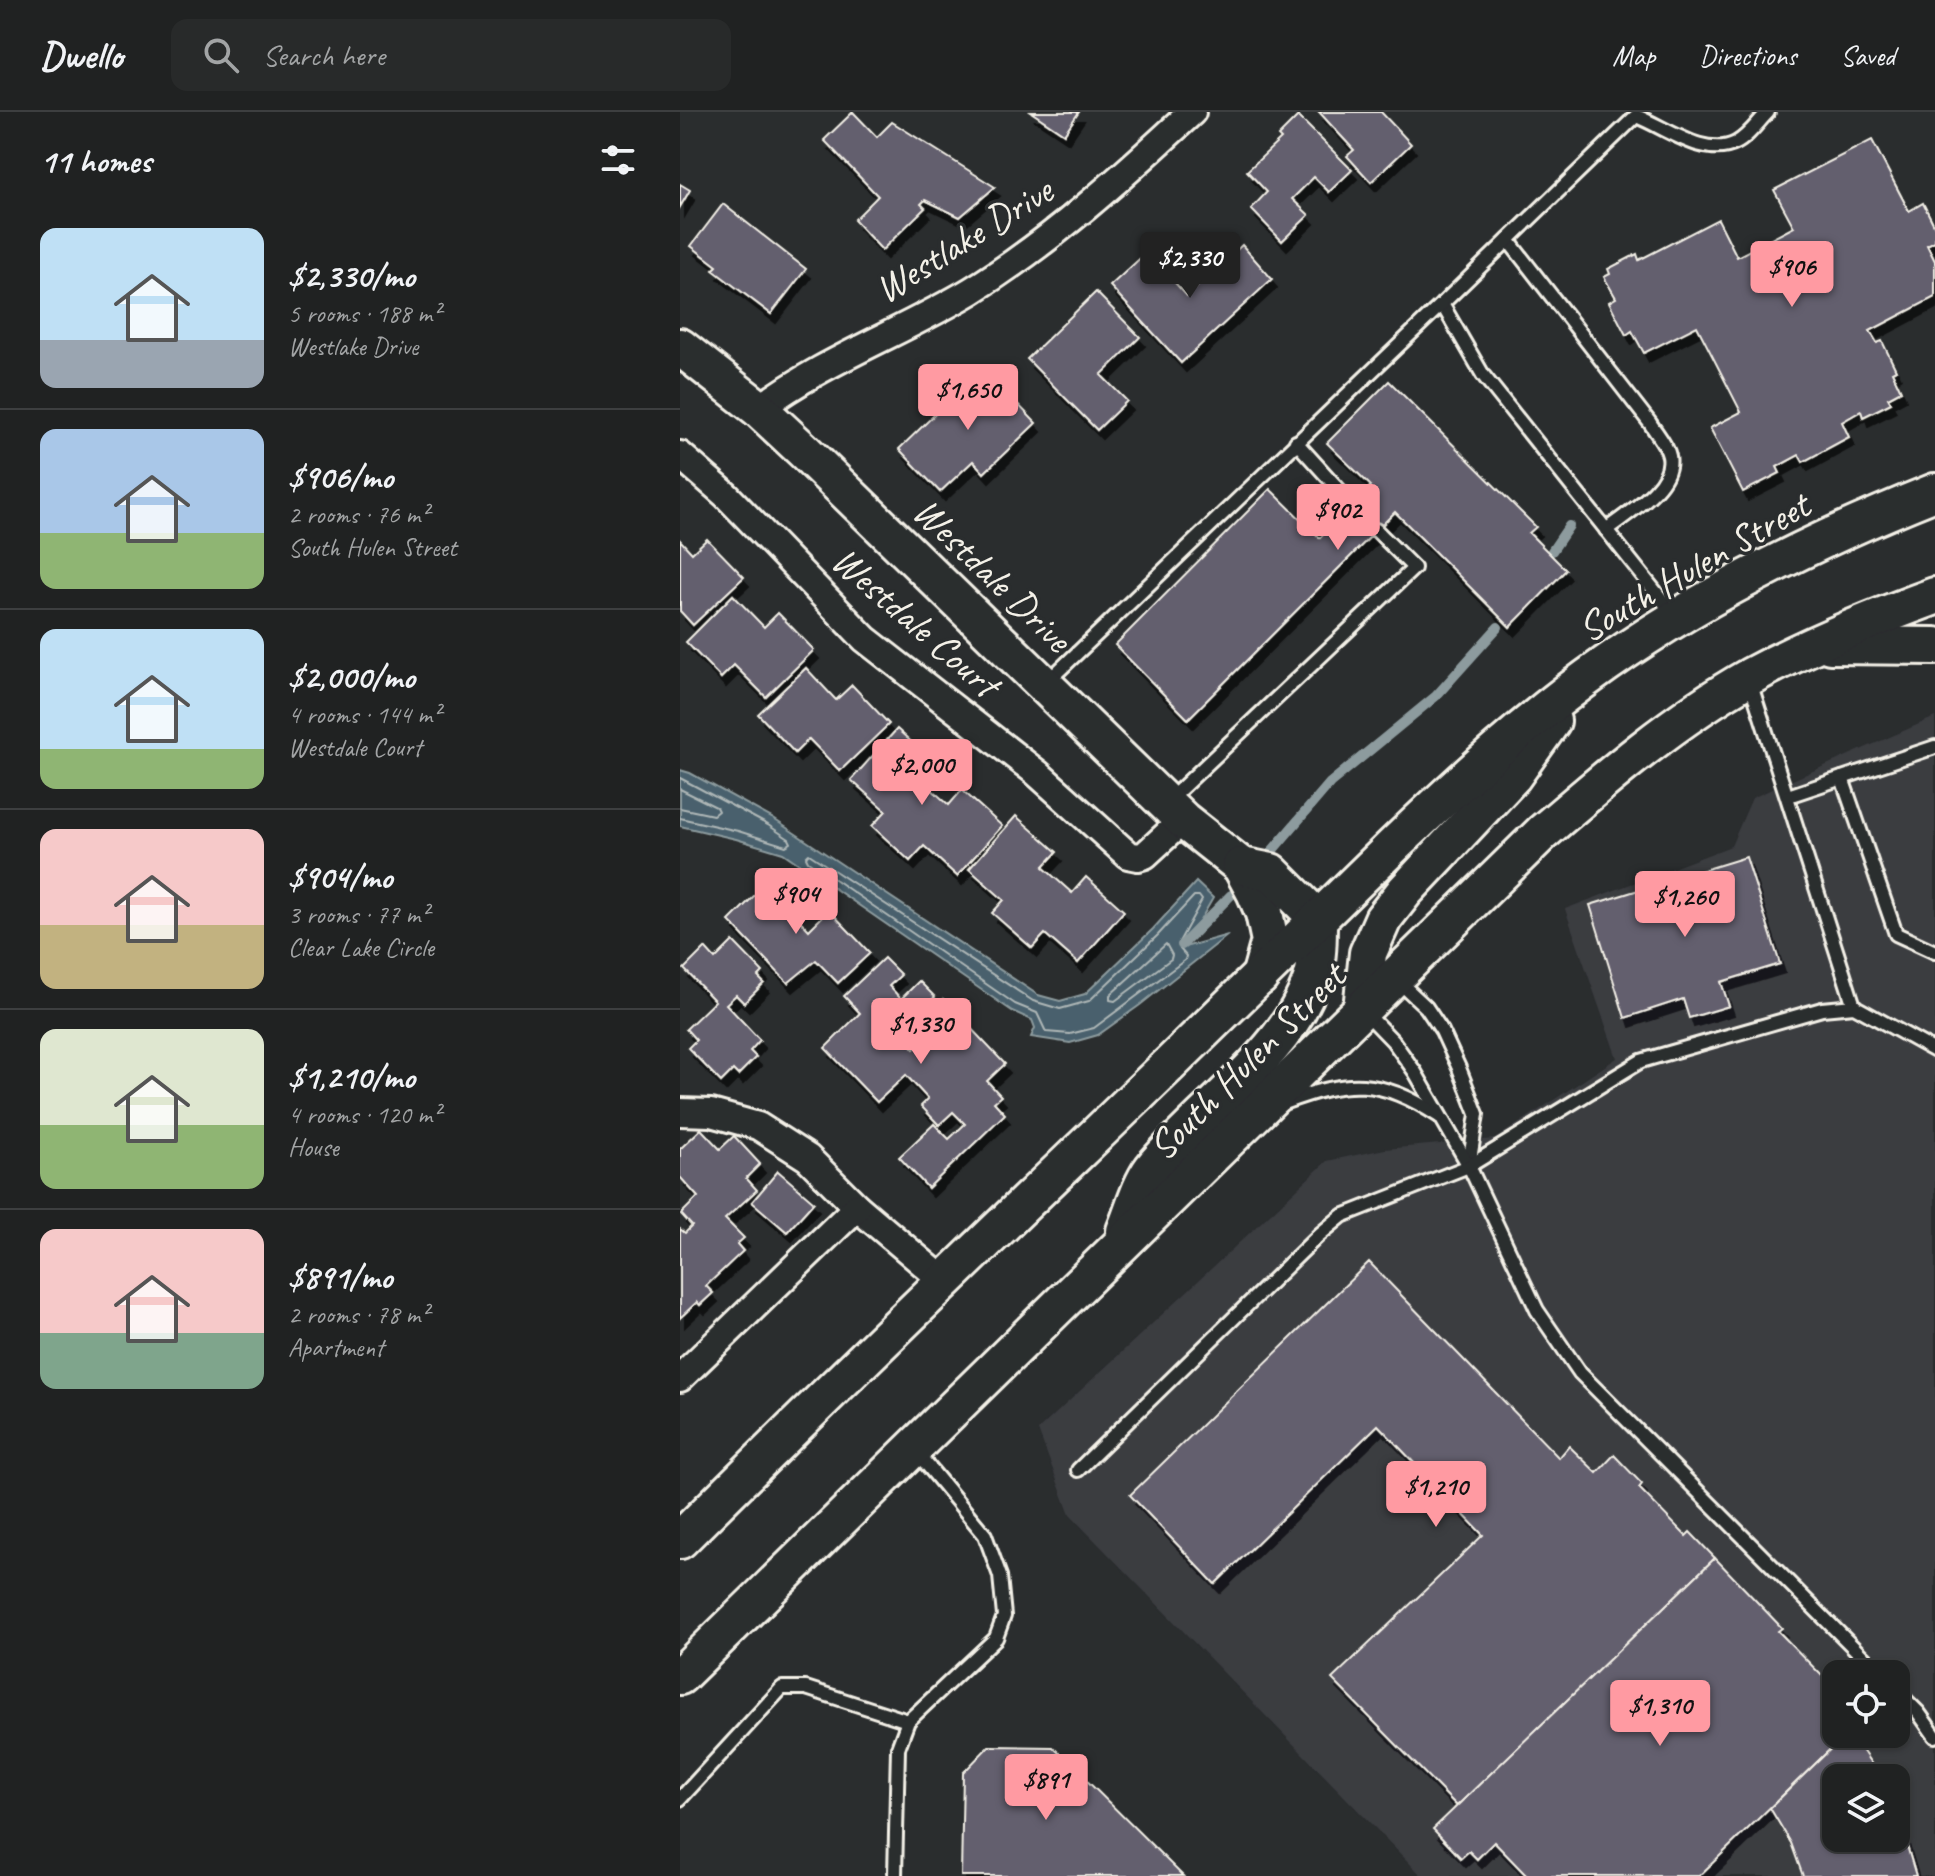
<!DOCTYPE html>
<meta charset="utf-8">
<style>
body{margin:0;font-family:Caveat,sans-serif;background:#282a2a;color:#f1f3f6;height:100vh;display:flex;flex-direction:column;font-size:30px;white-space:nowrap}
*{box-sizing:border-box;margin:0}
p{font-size:26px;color:#a2a4a5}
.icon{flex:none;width:44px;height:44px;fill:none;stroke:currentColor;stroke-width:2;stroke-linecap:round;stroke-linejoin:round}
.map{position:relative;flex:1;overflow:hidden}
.panel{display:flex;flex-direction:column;background:#202222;width:680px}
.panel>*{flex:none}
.fabs{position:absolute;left:1142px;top:1548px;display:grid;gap:16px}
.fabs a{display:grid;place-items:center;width:88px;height:88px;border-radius:16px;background:#202222;box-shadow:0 2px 6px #0004,0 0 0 2px #3d3f40;font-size:40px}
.price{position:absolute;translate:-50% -68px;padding:0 18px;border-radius:8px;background:#ff9aa2;color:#111;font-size:26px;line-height:52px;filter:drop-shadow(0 2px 4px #0008)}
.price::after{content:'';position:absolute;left:50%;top:48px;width:24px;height:18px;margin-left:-12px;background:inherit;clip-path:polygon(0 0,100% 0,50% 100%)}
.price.active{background:#222;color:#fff}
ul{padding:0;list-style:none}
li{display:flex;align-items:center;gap:24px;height:200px;padding:0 40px}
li+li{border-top:2px solid #3d3f40}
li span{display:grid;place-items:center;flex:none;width:224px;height:160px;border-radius:16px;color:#555}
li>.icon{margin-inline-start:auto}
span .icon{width:96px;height:96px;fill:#fffc;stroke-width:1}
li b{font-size:34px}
h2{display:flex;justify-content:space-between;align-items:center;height:96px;padding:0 40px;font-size:34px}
header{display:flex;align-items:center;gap:48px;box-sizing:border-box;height:112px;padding:0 40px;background:#202222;border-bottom:2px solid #3d3f40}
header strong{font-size:38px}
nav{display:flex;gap:44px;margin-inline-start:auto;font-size:28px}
.search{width:560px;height:72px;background:#282a2a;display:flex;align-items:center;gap:20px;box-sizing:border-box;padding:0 28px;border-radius:16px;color:#a2a4a5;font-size:30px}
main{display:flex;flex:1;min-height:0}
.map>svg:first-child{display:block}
.built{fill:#3b3c41;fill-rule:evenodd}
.water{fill:#48616d;stroke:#8d9b9e;stroke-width:2}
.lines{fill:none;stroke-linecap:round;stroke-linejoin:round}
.shore{stroke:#afb7b7;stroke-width:2}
.stream{stroke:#8d9b9e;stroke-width:10}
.building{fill:#645e6e;stroke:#f4f1e8;stroke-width:2;filter:url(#shadow)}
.lane-casing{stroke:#f4f1e8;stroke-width:18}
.street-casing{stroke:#f4f1e8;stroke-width:32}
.secondary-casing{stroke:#f4f1e8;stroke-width:42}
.lane{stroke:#2a2d2e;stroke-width:12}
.street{stroke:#2a2d2e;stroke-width:26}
.secondary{stroke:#2a2d2e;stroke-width:36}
.labels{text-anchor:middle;stroke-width:7;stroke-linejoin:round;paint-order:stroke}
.street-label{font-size:40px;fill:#f4f1e8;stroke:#2a2d2e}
</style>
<header>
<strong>Dwello</strong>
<div class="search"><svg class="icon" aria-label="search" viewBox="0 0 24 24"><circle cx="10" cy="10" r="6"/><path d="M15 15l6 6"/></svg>Search here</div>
<nav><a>Map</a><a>Directions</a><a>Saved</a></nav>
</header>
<main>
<section class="panel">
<h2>11 homes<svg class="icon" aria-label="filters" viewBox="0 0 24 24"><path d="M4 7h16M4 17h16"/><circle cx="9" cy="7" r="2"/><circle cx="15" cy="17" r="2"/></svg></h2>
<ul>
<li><span style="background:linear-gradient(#bfe0f5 70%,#9aa5b1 0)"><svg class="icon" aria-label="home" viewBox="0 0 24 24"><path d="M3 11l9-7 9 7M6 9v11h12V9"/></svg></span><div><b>$2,330/mo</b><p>5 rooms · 188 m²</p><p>Westlake Drive</p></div></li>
<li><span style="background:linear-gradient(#a9c7e8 65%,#8fb573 0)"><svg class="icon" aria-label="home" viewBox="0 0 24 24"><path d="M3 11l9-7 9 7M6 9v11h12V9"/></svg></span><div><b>$906/mo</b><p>2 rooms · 76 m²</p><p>South Hulen Street</p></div></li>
<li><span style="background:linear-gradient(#bfe0f5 75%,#8fb573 0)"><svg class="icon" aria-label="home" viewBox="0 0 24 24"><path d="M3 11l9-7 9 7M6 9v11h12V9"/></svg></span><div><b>$2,000/mo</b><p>4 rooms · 144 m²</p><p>Westdale Court</p></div></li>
<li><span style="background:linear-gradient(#f6c9c9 60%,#c2b280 0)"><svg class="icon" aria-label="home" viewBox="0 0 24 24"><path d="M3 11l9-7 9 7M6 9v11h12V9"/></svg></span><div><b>$904/mo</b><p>3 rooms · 77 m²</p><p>Clear Lake Circle</p></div></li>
<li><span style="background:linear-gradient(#dfe7d0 60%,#8fb573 0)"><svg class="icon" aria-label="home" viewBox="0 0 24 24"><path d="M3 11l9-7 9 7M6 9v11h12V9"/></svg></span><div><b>$1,210/mo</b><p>4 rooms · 120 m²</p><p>House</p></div></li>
<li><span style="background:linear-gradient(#f6c9c9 65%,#7fa58c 0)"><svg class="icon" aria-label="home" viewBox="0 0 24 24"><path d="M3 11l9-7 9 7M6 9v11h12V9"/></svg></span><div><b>$891/mo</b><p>2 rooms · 78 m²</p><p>Apartment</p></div></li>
</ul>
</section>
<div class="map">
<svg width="1255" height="1764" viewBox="0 0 1255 1764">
<defs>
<filter id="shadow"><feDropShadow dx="5" dy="9" stdDeviation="0" flood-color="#0009"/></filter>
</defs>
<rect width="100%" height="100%" fill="#2a2d2e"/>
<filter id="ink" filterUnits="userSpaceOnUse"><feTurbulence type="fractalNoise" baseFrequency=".0125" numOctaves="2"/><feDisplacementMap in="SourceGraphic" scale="16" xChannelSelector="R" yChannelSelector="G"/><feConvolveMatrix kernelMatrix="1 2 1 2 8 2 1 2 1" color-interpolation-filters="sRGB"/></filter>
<g filter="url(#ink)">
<path class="built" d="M1255 605V1764H742L390 1403 358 1318 647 1049 705 1037 815 1027 937 946 885 797 1051 734 1072 686ZM1156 1562H1216V1622H1156ZM1156 1666H1216V1726H1156Z"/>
<polygon class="water" points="0,658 10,661 92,706 358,883 380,889 405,882 473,817 516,770 533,786 505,835 548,823 460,893 418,923 390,931 351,925 355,916 352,908 332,899 103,741 56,727 0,714"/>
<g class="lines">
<g class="shore">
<polyline points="0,666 88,713 109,727 111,731 106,734 58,719 0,706"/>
<polyline points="0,677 36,695 38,699 33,703 0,696"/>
<polygon points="129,742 353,889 380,897 409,889 478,823 514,784 519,784 522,788 499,830 500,837 506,844 505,848 414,916 390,922 366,920 357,901 335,892 128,749 126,745"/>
<polygon points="486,832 492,843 491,847 435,889 430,888 430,883"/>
</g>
<g class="stream">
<polyline points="872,439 889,414"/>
<polyline points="592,739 650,671 756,584 818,515"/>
<polyline points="502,833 551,783"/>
</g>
</g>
<g class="building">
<polygon points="173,0 197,25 212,10 315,75 280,105 245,88 241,92 245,96 202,138 174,108 198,84 144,28"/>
<polygon points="351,0 399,0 384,22"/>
<polygon points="639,0 701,0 731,32 691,70 667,44 674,38"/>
<polygon points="618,4 672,58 649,80 634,65 612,87 629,103 602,129 571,97 587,80 567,59 601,27 598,24"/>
<polygon points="1192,28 1229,99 1243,91 1255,115 1255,129 1247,133 1255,149 1255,185 1190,219 1197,231 1202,229 1216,258 1212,260 1221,279 1208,286 1211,291 1183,305 1181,299 1162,310 1169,325 1123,350 1119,343 1097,355 1100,361 1063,380 1030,316 1061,300 1017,214 964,241 952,219 946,223 929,190 936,186 924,165 930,162 928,157 957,142 959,148 1038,107 1057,145 1114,115 1094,78"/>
<polygon points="0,72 10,78 0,95"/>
<polygon points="43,92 126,157 91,202 33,158 37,154 11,134"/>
<polygon points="562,133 592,167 501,251 430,174 467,140 507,184"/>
<polygon points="416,180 460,225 421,263 447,289 417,318 347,247"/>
<polygon points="303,256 356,311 304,361 293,349 260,380 219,337"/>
<polygon points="709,269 856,415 849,421 886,458 830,515 715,400 508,607 435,533 590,377 640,426 691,374 647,331"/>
<polygon points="27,427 64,465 13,513 0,499 0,428 12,441"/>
<polygon points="53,483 84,515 98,501 134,538 86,585 54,553 41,566 6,530"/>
<polygon points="126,556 156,588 172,573 209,612 160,659 129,627 115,641 78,602"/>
<polygon points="217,617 255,651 240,667 269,693 282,678 322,714 277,764 244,734 230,749 192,714 206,699 171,668"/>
<polygon points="336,704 377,740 363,755 392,781 406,765 444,799 398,851 365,822 352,836 312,801 324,788 289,757"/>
<polygon points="1066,745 1100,852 1041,870 1049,894 1009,906 1003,887 945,906 910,793"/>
<polygon points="98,767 101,770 103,768 120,785 109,797 129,818 149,798 190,841 158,871 136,848 108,871 49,809 81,777 84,780"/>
<polygon points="53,829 83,860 78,865 84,871 64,891 56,883 46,892 80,928 70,939 76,945 58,963 53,958 41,970 8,936 16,928 6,917 35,889 4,857 25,836 35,847"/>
<polygon points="204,846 221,863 209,874 221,887 239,869 255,885 236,903 239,907 222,924 234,937 241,930 244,934 259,920 244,905 263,887 325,952 307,969 321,984 314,990 325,1002 248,1076 219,1045 254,1012 269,1027 285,1012 273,1000 259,1013 241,994 248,987 226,963 197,990 145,936 180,901 164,884"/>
<polygon points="21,1017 40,1037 54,1024 80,1052 66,1066 77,1078 45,1107 64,1126 57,1132 63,1139 26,1174 33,1181 20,1193 17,1190 0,1206 0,1117 5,1121 12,1114 1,1102 18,1085 0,1065 0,1037"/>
<polygon points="98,1059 134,1090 107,1120 72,1090"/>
<polygon points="689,1150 879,1346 889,1334 917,1361 934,1343 962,1372 959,1376 1006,1424 1010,1420 1035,1446 777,1694 652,1567 803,1423 698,1313 535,1472 450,1383"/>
<polygon points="1035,1446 1102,1516 1098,1519 1147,1569 1151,1564 1156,1570 1156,1622 1166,1622 1019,1764 847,1764 814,1730 797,1747 789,1739 781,1746 753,1717"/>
<polygon points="1166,1622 1170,1622 1178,1632 1201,1666 1156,1666 1156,1726 1216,1726 1216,1697 1236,1764 1123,1764 1111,1731 1090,1696"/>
<polygon points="309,1634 373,1635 503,1764 281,1764 283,1661"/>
</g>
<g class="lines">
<g class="lane-casing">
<g id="lane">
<path d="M828 128 970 311C976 321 987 333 989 344 995 374 947 401 926 418"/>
<polyline points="616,330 673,393"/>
<path d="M994 503 803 263 762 192 956 4C985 15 1025 47 1056 31 1068 25 1078 10 1088 0"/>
<polyline points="1070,570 1174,894"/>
<polyline points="366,571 762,192"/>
<polyline points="1162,666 1216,822 1255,840"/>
<polyline points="1108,684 1255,635"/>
<polyline points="488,689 734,456 696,418"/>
<polyline points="716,867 746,895 762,919 779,956 797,1002 789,1054"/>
<polyline points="684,899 713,929 735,960 789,1054 857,1198 900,1261 1200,1562"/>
<path d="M603 991C668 967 699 965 759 1004"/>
<polyline points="398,1358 639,1123 662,1104 789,1054 961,949 1142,897 1174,894 1255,939"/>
<polyline points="1216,1578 1238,1600 1255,1624"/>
<polyline points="0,1687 102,1576 126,1576 228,1609"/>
<polyline points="215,1764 218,1636 228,1609 316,1526 324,1504 320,1464 305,1423 234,1337"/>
</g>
</g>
<g class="street-casing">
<g id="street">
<path d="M79 297C144 248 221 221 291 179 372 129 442 65 512 0"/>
<polyline points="0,343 46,383 185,527 357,661 448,743 458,745 465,743 503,708"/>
<polyline points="0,1000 31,1001 78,1014 128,1046 177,1095 264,1169"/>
<polyline points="0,1266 177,1095"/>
</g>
</g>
<g class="secondary-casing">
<g id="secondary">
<polyline points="0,235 79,297 124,339 503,708 561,754 575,780 584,801 590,829 580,865"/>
<polyline points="1150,533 1255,534"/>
<polyline points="561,754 591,760 638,807"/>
<polyline points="682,897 688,841 703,807 725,779 833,664 872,609"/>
<path d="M445 1119C453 1100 460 1073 472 1057 520 998 608 941 632 867 638 848 638 827 638 807"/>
<path d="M0 1428C162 1266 328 1108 493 949 566 878 639 806 712 735 780 670 849 606 926 552 1028 480 1139 426 1255 380"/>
<path d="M0 1564 862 721C927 665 995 607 1071 564 1130 532 1192 507 1255 484"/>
</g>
</g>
<use href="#lane" class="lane"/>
<use href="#street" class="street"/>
<use href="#secondary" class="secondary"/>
</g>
</g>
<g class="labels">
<g class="street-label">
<text transform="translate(283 127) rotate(-32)" y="14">Westlake Drive</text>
<text transform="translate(1013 454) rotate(-30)" y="14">South Hulen Street</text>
<text transform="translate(313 462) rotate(44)" y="14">Westdale Drive</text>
<text transform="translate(236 509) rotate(41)" y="14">Westdale Court</text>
<text transform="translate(566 949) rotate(-45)" y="14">South Hulen Street</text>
</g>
</g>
</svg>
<div class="fabs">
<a><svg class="icon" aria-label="locate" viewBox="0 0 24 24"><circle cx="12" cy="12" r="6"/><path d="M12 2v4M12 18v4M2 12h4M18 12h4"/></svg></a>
<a><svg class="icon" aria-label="layers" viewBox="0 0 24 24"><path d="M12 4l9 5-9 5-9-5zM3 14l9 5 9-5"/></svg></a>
</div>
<b class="price active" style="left:510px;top:188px">$2,330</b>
<b class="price" style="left:1112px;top:197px">$906</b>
<b class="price" style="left:288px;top:320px">$1,650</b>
<b class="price" style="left:658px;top:440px">$902</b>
<b class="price" style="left:242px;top:695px">$2,000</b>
<b class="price" style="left:116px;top:824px">$904</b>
<b class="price" style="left:1005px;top:827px">$1,260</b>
<b class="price" style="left:241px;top:954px">$1,330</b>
<b class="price" style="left:756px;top:1417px">$1,210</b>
<b class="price" style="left:980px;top:1636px">$1,310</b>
<b class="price" style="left:366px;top:1710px">$891</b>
</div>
</main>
